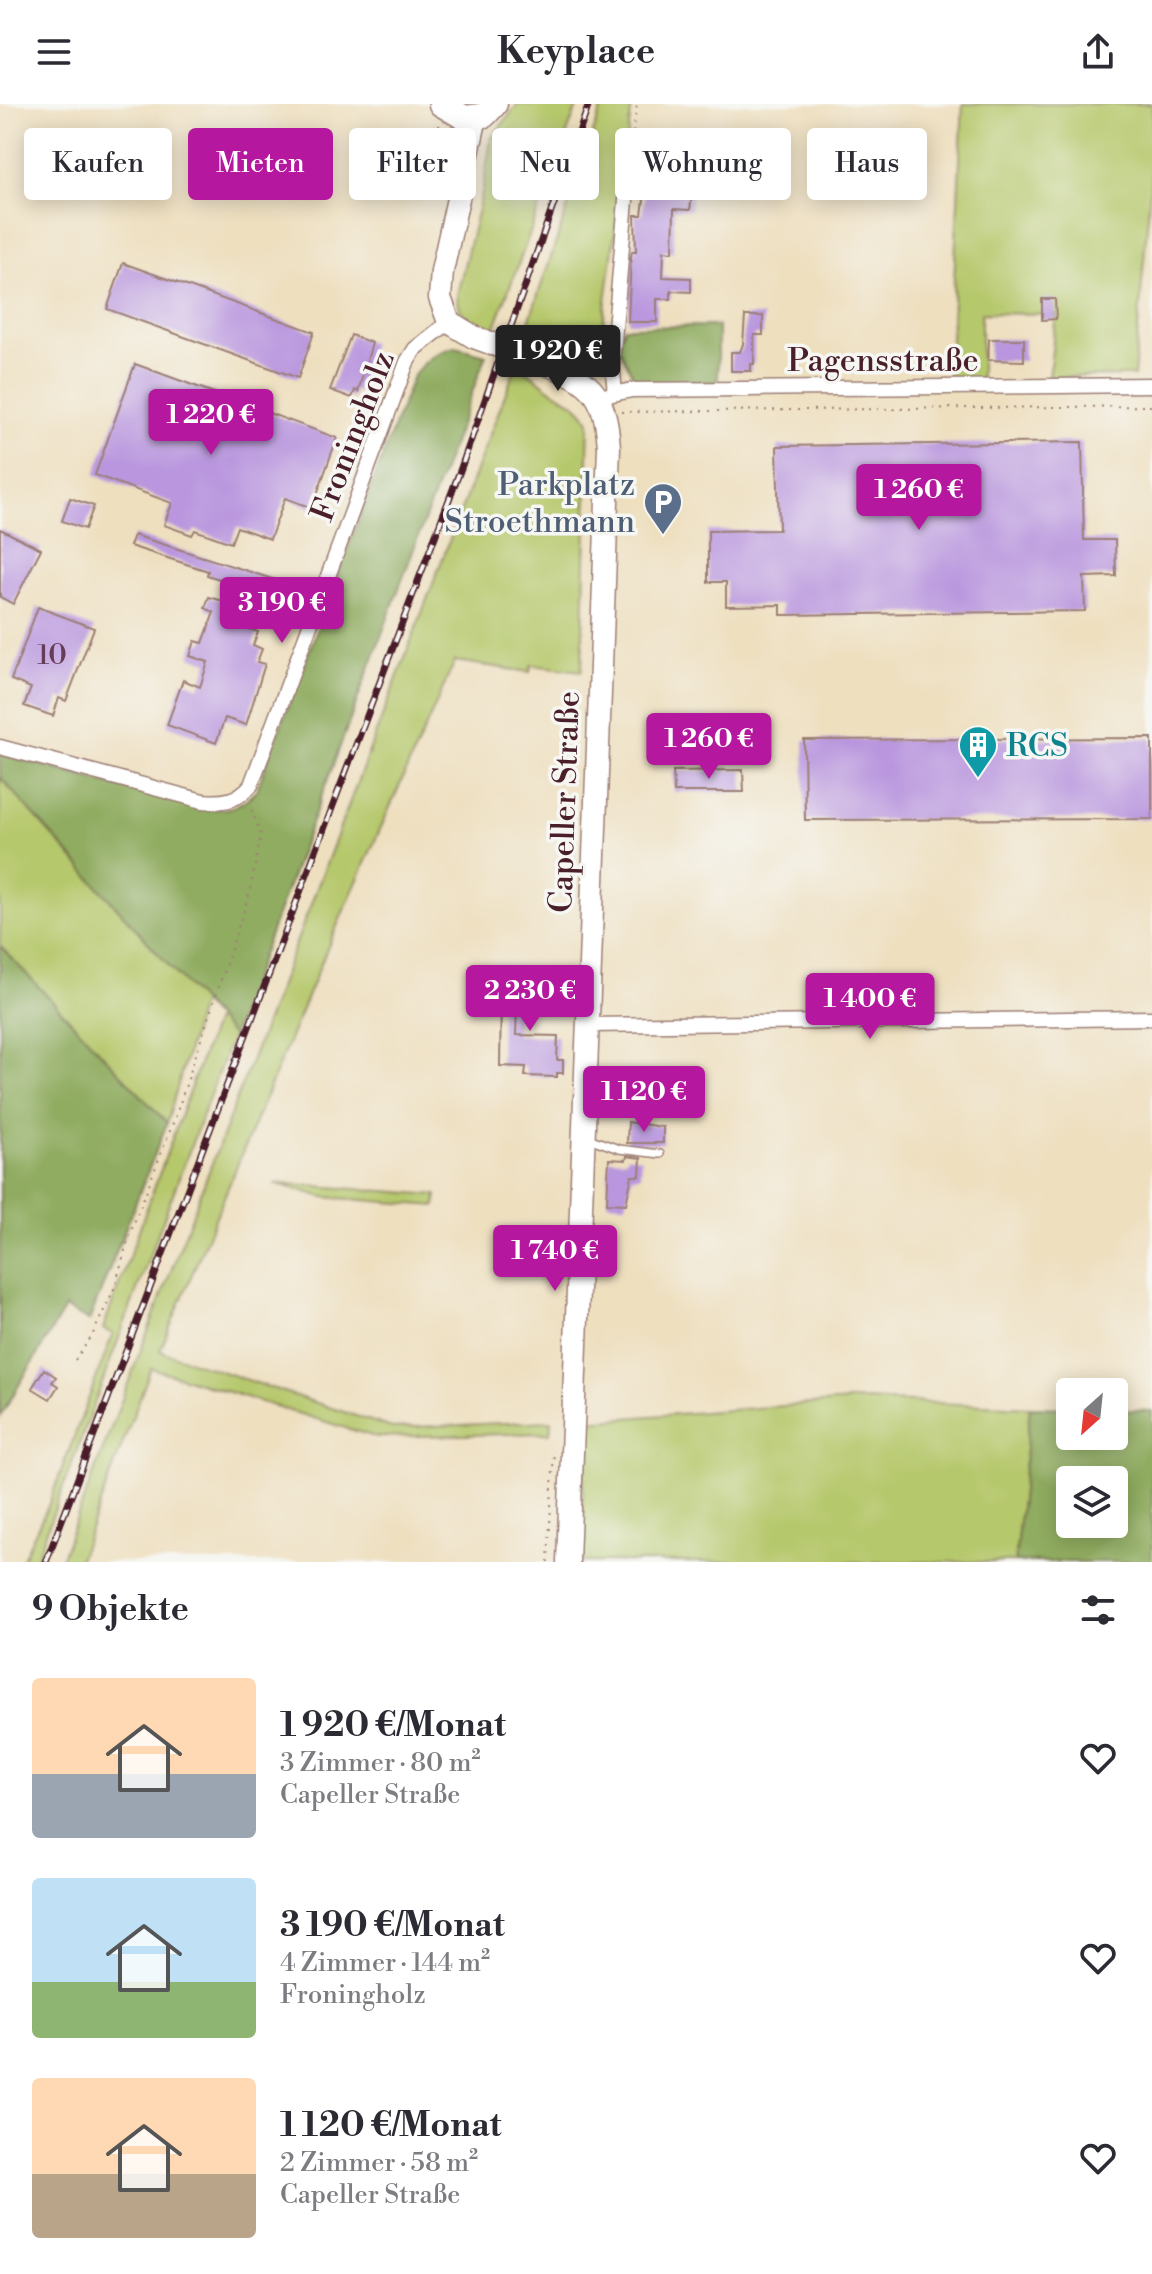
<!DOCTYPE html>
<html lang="de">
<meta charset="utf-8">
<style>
body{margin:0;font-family:"Libre Bodoni",serif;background:#f7f7f7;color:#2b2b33;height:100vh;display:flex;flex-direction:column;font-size:30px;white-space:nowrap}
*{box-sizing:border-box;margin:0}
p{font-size:26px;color:#7c7c81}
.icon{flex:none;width:44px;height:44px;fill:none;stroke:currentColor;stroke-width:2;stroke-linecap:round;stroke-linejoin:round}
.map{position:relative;height:1458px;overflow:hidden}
.side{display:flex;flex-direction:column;background:#fff;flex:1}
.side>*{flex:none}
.banner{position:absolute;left:24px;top:24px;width:1104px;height:72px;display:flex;gap:16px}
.needle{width:52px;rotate:207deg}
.tools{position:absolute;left:1056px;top:1274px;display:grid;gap:16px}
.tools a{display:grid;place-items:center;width:72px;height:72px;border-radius:8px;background:#fff;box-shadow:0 4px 20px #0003;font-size:40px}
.price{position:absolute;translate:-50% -68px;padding:0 18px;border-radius:8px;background:#b5179e;color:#fff;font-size:26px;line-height:52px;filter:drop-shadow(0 2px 4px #0008)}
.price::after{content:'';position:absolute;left:50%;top:48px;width:24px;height:18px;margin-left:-12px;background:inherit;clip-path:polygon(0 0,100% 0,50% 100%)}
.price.current{background:#222;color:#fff}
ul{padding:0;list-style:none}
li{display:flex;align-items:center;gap:24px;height:200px;padding:0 32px}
li span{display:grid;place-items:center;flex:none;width:224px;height:160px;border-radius:8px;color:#555}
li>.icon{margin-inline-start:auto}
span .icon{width:96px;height:96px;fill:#fffc;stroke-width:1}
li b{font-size:34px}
h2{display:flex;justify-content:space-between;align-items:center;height:96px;padding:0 32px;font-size:34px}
.pill{padding:0 28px;border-radius:8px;background:#fff;box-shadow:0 4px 20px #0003;font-size:28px;line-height:72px}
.pill.current{background:#b5179e;color:#fff}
header{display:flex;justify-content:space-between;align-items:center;height:104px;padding:0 32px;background:#fff;font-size:36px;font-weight:700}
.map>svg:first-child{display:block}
.green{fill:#b6c86c;stroke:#80744c;stroke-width:2}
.forest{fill:#90ac60;stroke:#6d6646;stroke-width:2;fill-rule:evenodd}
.building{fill:#b996de}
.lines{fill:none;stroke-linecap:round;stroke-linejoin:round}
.lane-casing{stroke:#9c7f75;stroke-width:10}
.street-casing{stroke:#9c7f75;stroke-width:17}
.secondary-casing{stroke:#9c7f75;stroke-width:25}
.primary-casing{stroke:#9c7f75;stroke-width:27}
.path{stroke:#9c7f75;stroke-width:2;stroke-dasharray:2 6;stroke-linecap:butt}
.lane{stroke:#fff;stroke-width:7}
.street{stroke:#fff;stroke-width:14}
.secondary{stroke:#fff;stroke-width:22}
.primary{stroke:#fff;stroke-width:24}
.rail-casing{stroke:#4a1f2b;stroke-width:7}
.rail{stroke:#f6f6f2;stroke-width:4;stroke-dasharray:12;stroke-linecap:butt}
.secondary-bridge-casing{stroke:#9c7f75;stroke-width:25;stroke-linecap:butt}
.secondary-bridge{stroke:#fff;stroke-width:22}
.labels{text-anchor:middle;stroke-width:7;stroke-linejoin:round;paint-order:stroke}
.number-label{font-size:28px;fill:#663d58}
.street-label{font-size:32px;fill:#4a1f2b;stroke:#f6f6f2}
.service-label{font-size:32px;fill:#4e5e75;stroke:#f6f6f2;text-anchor:end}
.culture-label{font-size:32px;fill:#0d838f;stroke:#f6f6f2;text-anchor:start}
</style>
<header><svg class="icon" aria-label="menu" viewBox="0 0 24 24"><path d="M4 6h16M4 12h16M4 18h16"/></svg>Keyplace<svg class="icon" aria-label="share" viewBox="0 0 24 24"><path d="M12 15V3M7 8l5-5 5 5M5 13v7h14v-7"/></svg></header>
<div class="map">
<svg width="1152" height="1458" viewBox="0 0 1152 1458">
<rect width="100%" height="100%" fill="#f6f6f2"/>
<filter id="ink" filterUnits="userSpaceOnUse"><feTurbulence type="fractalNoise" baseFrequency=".0125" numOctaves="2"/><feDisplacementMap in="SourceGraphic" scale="16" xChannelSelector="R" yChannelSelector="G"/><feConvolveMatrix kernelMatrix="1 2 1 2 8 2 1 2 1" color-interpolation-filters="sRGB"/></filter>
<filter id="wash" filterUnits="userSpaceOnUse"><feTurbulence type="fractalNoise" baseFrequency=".006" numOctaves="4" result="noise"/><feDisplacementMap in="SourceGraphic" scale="32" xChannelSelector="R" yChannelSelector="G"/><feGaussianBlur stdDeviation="1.8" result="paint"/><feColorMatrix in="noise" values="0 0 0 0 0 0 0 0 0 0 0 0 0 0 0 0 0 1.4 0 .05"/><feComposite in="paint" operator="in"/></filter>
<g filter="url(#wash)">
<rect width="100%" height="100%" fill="#eedfbf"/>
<g class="green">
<path d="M518 0H578L493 228C473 221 458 213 457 191L483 84 491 35Z"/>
<polygon points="603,0 632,0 603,220 591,239 564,251 522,238"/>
<polygon points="963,0 1152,0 1152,64 1134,272 1049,273 1056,210 981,209 981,275 949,274"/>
<path d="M516 262C531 268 537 275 549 284 565 296 580 298 589 317L582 567 531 561 530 568 455 557 329 840 160 1247 392 1324 551 1317 550 1329 375 1333 151 1264 78 1458H60Z"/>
<polygon points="0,673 202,897 167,1019 0,843"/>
<polygon points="216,914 232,932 35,1458 21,1458 48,1402 113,1230 103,1225"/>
<polygon points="274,1079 437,1091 436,1102 324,1093"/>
<polygon points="863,1296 1030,1303 1015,1458 580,1458 586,1317"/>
</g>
<g class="forest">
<polygon points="718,222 718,278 637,280 617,240 624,223"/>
<path d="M455 243 486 251 232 932 0 673V650L202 705C226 707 241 704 257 685L413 272C425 256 436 248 455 243Z"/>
<polygon points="0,842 167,1019 89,1217 65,1204 0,1313"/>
<path d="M1030 1303 1070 1304V1332H1114V1306L1152 1307V1458H1015ZM1070 1376H1114V1420H1070Z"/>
</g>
<g id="blocks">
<g class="building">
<polygon points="668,72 693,73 692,90 690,106 674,105 673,148 664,147 663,173 691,174 691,188 671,187 671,195 657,195 657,218 628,218 631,153 632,147 636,147 635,111 642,111 645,88 661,89 662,83 668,83"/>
<polygon points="123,159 314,228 298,274 107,205"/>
<polygon points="1042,195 1055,195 1056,215 1042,216"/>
<polygon points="745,212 763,212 763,231 754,231 754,260 751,260 751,267 731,267 731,248 740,248 743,240"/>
<polygon points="351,231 372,239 358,288 355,286 352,294 330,286"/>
<polygon points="989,235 1024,235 1024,257 988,256"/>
<polygon points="135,260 337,334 312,404 285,394 270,435 237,423 231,439 195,426 192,431 164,421 172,399 95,371"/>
<polygon points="1082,338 1084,436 1115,436 1116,472 1084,473 1085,507 781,511 781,501 726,502 726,478 708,478 708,427 779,426 777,342"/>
<polygon points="70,394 94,402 85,425 62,417"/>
<polygon points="0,425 41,445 13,500 0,493"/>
<polygon points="134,431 276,476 265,500 281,506 277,516 248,504 254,486 207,471 208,467 130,442"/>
<polygon points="209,493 230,499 224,516 258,528 253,541 262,545 257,558 265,560 246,621 225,614 216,639 167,621 183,576 200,583 208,558 190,552 195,537 203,539 214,508 205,504"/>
<polygon points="38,503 94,524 66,597 59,594 53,612 24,602 31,584 11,576"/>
<polygon points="1152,634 1152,715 805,716 804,636"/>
<polygon points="743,666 744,688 674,688 673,667"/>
<polygon points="516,881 564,882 563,903 517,902 516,931 558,932 557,956 563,956 563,969 557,969 557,973 525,972 526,963 500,962 501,891 515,892"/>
<polygon points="628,1018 663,1023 663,1039 627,1039"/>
<polygon points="627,1052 641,1054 640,1072 632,1072 626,1100 607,1099 609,1055 626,1056"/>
<polygon points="44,1265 56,1273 52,1278 58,1282 50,1295 32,1284"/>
</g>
</g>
</g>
<g filter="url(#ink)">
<use href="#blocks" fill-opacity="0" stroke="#9c7f75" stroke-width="2"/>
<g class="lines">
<g class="lane-casing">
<polyline id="lane" points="588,1034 619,1045 660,1050"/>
</g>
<g class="street-casing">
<g id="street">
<polyline points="615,289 612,259 628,73"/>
<polyline points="599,293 632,286 1152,281"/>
<path d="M0 643 203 697C224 699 237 697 251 681L407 258 415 245 449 218"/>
<polyline points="588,921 1152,914"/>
</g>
</g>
<g class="secondary-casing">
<g id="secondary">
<polyline points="474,233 449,218 440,194 442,167 476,13"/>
<path d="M537 256C589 276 605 285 609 343L568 1458"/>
</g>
</g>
<g class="primary-casing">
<polyline id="primary" points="441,0 465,14 485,11 495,0"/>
</g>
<g class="path">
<polyline points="439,21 447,58"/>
<polyline points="629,60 637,0"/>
<polyline points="621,308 1152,302"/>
<polyline points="75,1256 92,1232 114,1185 130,1129 175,1014 249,791 261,731 250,701"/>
<polyline points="548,1458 554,1346"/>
</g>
<use href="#lane" class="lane"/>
<use href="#street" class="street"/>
<use href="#secondary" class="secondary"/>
<use href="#primary" class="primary"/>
<g class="rail-casing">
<polyline id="rail" points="46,1458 461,364 589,0"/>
</g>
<use href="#rail" class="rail"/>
<g class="secondary-bridge-casing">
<polyline id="secondary-bridge" points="474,233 537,256"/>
</g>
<use href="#secondary-bridge" class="secondary-bridge"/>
</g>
</g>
<defs>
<g id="parking-pin" transform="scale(2)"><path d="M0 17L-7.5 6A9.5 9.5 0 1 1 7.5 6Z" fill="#5c6f8a" stroke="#f6f6f2"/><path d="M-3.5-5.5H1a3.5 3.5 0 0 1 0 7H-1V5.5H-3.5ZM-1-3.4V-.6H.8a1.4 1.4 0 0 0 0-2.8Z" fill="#fff"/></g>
<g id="building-pin" transform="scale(2)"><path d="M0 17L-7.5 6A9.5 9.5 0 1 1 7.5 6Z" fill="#0f9aa8" stroke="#f6f6f2"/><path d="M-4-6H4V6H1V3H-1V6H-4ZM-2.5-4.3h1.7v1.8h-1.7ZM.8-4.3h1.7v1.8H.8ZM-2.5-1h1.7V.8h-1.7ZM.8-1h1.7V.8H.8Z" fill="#fff"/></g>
</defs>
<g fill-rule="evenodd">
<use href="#parking-pin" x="663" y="398"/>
<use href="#building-pin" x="978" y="641"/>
</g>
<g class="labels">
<g class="number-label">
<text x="52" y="560">10</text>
</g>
<g class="street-label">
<text x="883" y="267">Pagensstraße</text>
<text transform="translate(352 332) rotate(-69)" y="11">Froningholz</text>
<text transform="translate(564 698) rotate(-88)" y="11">Capeller Straße</text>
</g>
<g class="service-label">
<text x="635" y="391">Parkplatz<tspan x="635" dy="37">Stroethmann</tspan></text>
</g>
<g class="culture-label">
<text x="1006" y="652">RCS</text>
</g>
</g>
</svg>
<div class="tools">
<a><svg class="needle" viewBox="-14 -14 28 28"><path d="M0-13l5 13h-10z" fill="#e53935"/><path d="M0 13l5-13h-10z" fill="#7c7c81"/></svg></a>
<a><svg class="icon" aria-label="layers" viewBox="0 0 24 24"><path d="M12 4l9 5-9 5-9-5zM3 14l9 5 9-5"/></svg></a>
</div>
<b class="price current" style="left:558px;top:289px">1 920 €</b>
<b class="price" style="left:211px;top:353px">1 220 €</b>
<b class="price" style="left:919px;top:428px">1 260 €</b>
<b class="price" style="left:282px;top:541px">3 190 €</b>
<b class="price" style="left:709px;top:677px">1 260 €</b>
<b class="price" style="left:530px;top:929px">2 230 €</b>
<b class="price" style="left:870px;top:937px">1 400 €</b>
<b class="price" style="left:644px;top:1030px">1 120 €</b>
<b class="price" style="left:555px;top:1189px">1 740 €</b>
<div class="banner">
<a class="pill">Kaufen</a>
<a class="pill current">Mieten</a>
<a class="pill">Filter</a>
<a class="pill">Neu</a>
<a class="pill">Wohnung</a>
<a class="pill">Haus</a>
</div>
</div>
<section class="side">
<h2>9 Objekte<svg class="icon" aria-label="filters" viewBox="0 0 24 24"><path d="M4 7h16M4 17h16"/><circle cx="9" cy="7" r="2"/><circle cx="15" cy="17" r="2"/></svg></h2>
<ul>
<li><span style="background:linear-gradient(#ffd9b3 60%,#9aa5b1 0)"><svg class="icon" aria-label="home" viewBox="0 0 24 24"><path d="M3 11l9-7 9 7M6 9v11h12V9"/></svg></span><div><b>1 920 €/Monat</b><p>3 Zimmer · 80 m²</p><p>Capeller Straße</p></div><svg class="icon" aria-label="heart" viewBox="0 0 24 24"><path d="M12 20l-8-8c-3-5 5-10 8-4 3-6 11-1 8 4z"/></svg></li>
<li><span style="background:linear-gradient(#bfe0f5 65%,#8fb573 0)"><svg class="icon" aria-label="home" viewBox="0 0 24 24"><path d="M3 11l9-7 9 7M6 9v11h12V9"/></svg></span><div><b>3 190 €/Monat</b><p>4 Zimmer · 144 m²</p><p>Froningholz</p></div><svg class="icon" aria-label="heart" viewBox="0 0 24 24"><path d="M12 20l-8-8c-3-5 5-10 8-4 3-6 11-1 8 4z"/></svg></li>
<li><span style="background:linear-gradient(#ffd9b3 60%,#b9a48a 0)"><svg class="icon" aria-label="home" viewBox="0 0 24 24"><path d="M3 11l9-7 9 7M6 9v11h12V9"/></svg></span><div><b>1 120 €/Monat</b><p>2 Zimmer · 58 m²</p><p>Capeller Straße</p></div><svg class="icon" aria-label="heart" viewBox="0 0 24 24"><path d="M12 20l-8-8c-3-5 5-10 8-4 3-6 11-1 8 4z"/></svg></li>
</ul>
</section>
